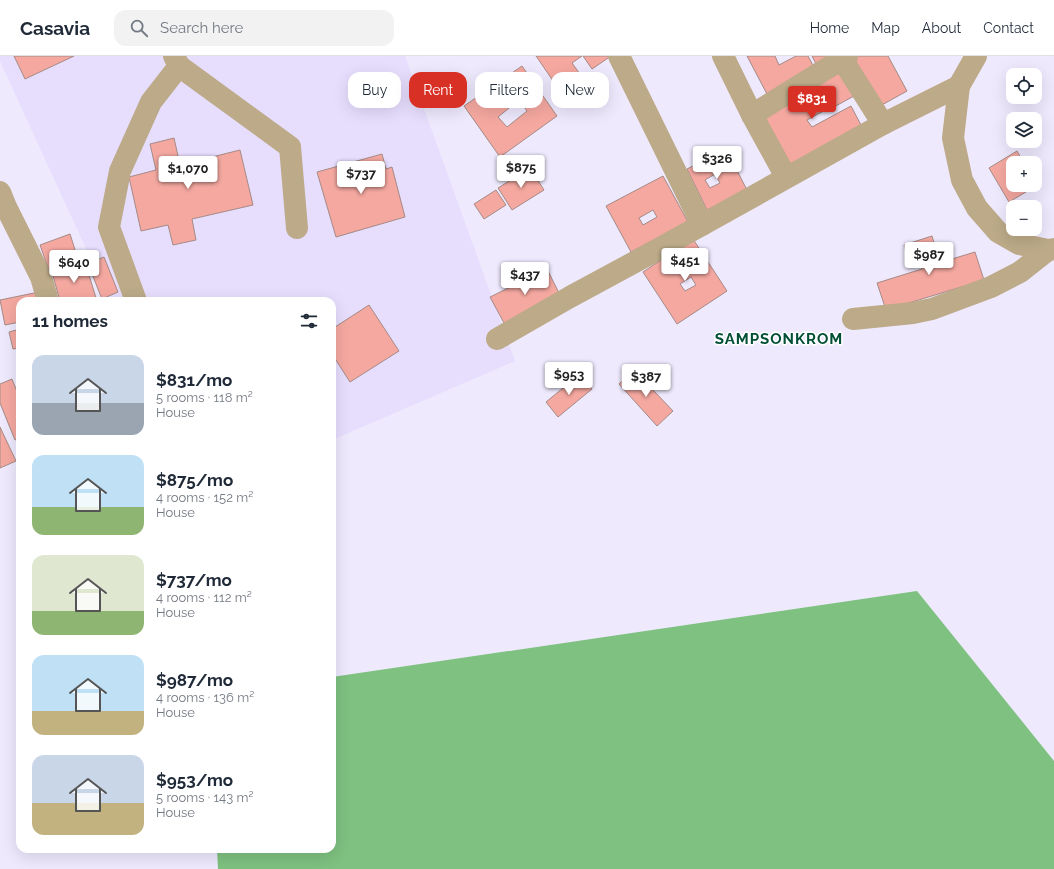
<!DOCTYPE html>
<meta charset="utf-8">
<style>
body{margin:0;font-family:Raleway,sans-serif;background:#f2f2f3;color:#1f2937;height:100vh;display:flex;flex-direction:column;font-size:15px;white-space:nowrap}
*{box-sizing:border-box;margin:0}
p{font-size:13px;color:#747a83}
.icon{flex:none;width:22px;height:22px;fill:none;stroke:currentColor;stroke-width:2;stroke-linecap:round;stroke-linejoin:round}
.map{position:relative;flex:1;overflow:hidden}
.drawer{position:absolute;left:16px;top:241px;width:320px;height:556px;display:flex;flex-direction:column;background:#fff;border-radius:12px;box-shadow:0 4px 16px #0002}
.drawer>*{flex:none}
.guide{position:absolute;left:348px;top:16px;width:380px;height:36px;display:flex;gap:8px}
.tools{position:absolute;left:1006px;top:12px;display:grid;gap:8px}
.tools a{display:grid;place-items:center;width:36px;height:36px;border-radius:8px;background:#fff;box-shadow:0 4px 16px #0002;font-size:20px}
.price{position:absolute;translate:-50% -34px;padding:0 9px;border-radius:4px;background:#fff;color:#222;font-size:13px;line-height:26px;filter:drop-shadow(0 1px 2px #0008)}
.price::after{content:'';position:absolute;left:50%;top:24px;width:12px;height:9px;margin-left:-6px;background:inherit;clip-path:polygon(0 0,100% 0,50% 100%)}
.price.active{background:#d93025;color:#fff}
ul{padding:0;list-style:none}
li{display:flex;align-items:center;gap:12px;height:100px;padding:0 16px}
li span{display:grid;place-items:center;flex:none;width:112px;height:80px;border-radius:12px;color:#555}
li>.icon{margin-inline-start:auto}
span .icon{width:48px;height:48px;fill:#fffc;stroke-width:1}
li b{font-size:17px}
h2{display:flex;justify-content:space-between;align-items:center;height:48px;padding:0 16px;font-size:17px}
.pill{padding:0 14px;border-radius:12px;background:#fff;box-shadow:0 4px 16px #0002;font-size:14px;line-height:36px}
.pill.active{background:#d93025;color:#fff}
header{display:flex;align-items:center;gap:24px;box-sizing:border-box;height:56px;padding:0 20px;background:#fff;border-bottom:1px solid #e0e1e3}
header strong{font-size:19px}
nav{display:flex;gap:22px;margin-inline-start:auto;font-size:14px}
.search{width:280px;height:36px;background:#f2f2f3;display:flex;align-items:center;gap:10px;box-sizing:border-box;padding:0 14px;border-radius:12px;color:#747a83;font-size:15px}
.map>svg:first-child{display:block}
.built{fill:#e7defe}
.forest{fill:#7ec180}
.building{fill:#f4a8a0;stroke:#a58a86;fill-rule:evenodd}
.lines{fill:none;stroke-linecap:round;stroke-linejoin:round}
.minor{stroke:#bcaa88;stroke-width:22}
.labels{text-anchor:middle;stroke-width:3;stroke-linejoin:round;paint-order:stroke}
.district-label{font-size:15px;font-weight:bold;letter-spacing:1px;fill:#024f36;stroke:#fff}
</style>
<header>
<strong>Casavia</strong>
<div class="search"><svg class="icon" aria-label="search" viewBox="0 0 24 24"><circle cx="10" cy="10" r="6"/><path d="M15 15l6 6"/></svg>Search here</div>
<nav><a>Home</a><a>Map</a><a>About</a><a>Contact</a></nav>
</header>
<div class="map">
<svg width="1054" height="813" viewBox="0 0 1054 813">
<rect width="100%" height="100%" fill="#eee9fd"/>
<polygon class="built" points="0,0 405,0 515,305 332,384 332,245 110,245 0,5"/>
<polygon class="forest" points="917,535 1054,705 1054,813 218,813 217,793 332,793 332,621"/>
<g class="building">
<polygon points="14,0 74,0 25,23"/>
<polygon points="536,0 582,0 572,7 582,21 560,35"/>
<polygon points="583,0 611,0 592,13"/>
<polygon points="747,0 775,0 779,9 796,0 808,0 816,15 768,40"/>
<polygon points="812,0 828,0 818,12"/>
<polygon points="853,0 888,0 907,35 880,50"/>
<path d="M522 10 557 60 500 101 464 50ZM519 44 527 55 507 71 498 61Z"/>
<polygon points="840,15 854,40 832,52 831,51 807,64 812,71 851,50 862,71 791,111 762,60"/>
<polygon points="174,82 180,109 240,94 253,149 192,163 196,184 173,189 168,169 141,175 129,121 156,114 150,88"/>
<path d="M726 93 747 134 707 154 687 113ZM715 118 720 127 710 132 705 124Z"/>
<polygon points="1017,95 1024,107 1013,107 1013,129 1022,129 1026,136 1009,146 989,112"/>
<polygon points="382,98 386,113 392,111 405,161 336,181 317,116"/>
<polygon points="530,112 544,134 512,154 498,132"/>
<path d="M663 120 688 166 631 196 606 150ZM653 154 657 161 643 169 639 162Z"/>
<polygon points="496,134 506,149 484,163 474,148"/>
<polygon points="70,178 78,203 49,214 40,189"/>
<polygon points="932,180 937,197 929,200 932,209 975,196 984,224 886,254 877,227 922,213 919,203 909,206 904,189"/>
<path d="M693 183 727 235 677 268 643 216ZM691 221 696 229 685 235 680 228Z"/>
<polygon points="104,201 118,236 102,243 88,208"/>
<polygon points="85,206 96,242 88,245 60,245 52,216"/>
<polygon points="547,213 560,239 504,267 490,241"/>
<polygon points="39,236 41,245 20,245 20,266 5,269 0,244"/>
<polygon points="369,249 399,295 350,326 332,298 332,273"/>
<polygon points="20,273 20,292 13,293 9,276"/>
<polygon points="634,314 673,355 657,370 619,328"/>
<polygon points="580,318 592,333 558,361 546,346"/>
<polygon points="12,323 20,343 20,382 15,384 0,347 0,328"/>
<polygon points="0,371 16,405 0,412"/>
</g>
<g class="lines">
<g class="minor">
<polyline points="619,0 702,169"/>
<polyline points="723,0 752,59 786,121"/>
<polyline points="840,0 883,68"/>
<polyline points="976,0 959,30 953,82 962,124 977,152 998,176 1019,188 1048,194 1054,193"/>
<polyline points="179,10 290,91 297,172"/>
<polyline points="752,59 847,0"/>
<polyline points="0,136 6,151 41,221 48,245"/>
<polyline points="136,245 109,171 120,115 151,46 179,10 174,0"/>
<polyline points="853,263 913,257 932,253 991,231 1020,216 1048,194"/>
<polyline points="497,283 570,241 655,195 883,68 959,30"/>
</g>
</g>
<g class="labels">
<g class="district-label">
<text x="779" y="288">SAMPSONKROM</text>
</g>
</g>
</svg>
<div class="tools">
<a><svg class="icon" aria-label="locate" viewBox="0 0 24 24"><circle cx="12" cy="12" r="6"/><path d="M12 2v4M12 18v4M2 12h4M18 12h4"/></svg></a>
<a><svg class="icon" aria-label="layers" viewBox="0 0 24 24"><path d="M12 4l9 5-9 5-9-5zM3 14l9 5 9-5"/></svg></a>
<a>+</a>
<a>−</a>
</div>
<b class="price active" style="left:812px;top:64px">$831</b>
<b class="price" style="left:717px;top:124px">$326</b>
<b class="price" style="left:521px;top:133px">$875</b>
<b class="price" style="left:188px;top:134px">$1,070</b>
<b class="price" style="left:361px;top:139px">$737</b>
<b class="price" style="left:929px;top:220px">$987</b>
<b class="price" style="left:685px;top:226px">$451</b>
<b class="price" style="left:74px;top:228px">$640</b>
<b class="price" style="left:525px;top:240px">$437</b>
<b class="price" style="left:569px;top:340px">$953</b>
<b class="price" style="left:646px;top:342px">$387</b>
<div class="guide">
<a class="pill">Buy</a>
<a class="pill active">Rent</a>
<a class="pill">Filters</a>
<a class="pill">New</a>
</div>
<section class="drawer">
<h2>11 homes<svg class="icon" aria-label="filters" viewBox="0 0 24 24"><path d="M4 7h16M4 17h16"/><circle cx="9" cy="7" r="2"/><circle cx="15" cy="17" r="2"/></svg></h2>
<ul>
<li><span style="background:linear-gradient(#c9d6e8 60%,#9aa5b1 0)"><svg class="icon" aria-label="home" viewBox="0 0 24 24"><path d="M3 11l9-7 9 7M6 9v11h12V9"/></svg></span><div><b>$831/mo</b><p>5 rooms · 118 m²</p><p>House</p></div></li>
<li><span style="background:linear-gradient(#bfe0f5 65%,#8fb573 0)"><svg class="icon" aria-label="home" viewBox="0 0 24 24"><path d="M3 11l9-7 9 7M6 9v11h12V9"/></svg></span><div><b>$875/mo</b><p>4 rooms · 152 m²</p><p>House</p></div></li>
<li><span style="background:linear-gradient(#dfe7d0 70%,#8fb573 0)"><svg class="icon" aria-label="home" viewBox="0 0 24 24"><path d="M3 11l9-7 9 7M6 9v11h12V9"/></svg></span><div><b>$737/mo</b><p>4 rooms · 112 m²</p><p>House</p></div></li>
<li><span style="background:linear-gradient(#bfe0f5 70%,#c2b280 0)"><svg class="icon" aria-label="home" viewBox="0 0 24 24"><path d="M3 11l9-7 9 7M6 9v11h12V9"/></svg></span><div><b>$987/mo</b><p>4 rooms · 136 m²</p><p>House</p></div></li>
<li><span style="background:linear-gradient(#c9d6e8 60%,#c2b280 0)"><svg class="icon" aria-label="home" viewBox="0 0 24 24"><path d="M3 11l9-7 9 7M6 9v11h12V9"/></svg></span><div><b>$953/mo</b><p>5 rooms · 143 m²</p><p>House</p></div></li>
</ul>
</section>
</div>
